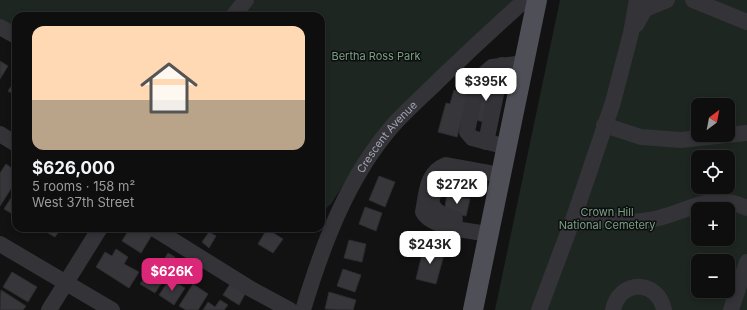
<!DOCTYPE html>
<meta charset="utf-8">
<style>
body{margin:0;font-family:Inter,sans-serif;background:#171717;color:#f1f3f6;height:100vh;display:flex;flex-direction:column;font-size:15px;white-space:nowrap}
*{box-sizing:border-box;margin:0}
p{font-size:13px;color:#9b9c9e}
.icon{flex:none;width:22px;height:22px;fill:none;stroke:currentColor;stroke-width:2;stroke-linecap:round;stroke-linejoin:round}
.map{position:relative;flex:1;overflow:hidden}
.details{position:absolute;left:12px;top:12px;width:313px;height:220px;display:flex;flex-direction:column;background:#0e0e0e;border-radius:12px;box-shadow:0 2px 6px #0003,0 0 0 1px #2e2e2e}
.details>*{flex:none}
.needle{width:26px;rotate:32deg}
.fabs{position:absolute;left:691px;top:98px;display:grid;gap:8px}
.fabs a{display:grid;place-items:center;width:44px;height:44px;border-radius:8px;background:#0e0e0e;box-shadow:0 2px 6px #0003,0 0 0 1px #2e2e2e;font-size:20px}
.price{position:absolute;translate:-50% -34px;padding:0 9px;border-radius:8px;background:#fff;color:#222;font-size:13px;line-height:26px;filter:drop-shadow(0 1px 2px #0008)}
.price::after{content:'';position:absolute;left:50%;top:24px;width:12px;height:9px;margin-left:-6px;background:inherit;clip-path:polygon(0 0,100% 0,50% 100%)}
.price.selected{background:#db2777;color:#fff}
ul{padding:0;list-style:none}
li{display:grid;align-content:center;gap:8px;height:212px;padding:0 20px}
li span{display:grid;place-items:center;height:124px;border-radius:12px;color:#555}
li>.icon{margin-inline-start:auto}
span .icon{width:72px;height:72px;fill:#fffc;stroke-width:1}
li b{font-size:17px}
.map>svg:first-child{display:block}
.green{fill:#1e2621;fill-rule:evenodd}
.building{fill:#37373b;stroke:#2d2c2f}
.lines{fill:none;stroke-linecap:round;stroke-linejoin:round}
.minor{stroke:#333338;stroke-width:16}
.major{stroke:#4f4f57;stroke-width:20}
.labels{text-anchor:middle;stroke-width:3;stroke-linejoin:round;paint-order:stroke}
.park-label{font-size:11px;fill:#79a086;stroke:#0d0d0e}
.street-label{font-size:11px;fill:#a3a3b4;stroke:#0d0d0e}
</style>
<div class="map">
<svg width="747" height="310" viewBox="0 0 747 310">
<rect width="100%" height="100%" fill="#121213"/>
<g class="green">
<polygon points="0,0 513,0 344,184 331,204 321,212 321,16 16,16 16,29 0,20"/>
<path d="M560 0H747V310H495ZM698 105H728V135H698ZM698 157H728V187H698ZM698 209H728V239H698ZM698 261H728V291H698Z"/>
</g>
<g class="building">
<polygon points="0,61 8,66 0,79"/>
<polygon points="16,79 16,96 8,91"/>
<polygon points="485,81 496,84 487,123 476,120"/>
<polygon points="454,90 469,94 457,137 438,132 446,103 450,104"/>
<polygon points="6,164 16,171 16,181 0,206 0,173"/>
<polygon points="379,176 395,182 385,207 369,200"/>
<polygon points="16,190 16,216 4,209"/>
<polygon points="447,195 470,199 466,216 444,212"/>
<polygon points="365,207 382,213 376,231 359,224"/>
<polygon points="39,228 61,228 55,237"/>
<polygon points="130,228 141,228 152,235 141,253 122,241"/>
<polygon points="267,229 283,239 273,253 258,244"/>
<polygon points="209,232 216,236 209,248 202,242"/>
<polygon points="349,240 366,244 362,262 344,258"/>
<polygon points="424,246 445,251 436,284 416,279"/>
<polygon points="116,249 128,257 124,264 139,272 129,288 96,267 105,252 112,256"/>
<polygon points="168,253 175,257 169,267 162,263"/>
<polygon points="191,264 198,268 191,280 183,275"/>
<polygon points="151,267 166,276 155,293 140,284"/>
<polygon points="343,269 361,275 355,292 337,286"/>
<polygon points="12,272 37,287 28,302 3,287"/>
<polygon points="170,279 185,288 174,305 159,295"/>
<polygon points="193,284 208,294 198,310 186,310 179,306"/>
<polygon points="230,284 245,294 239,305 223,295"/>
<polygon points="1,290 26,306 23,310 0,310"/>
<polygon points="329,292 356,300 353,310 325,309"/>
<polygon points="220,300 228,305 224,310 203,310 208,302 215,307"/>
</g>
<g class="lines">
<g class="minor">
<polyline points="693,0 747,22"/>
<polyline points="233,16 246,0"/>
<polyline points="636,25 645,9 667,0"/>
<polyline points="0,27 16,36"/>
<polyline points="604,125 641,137 681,140 725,135"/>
<polyline points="0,134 16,144"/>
<polyline points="728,135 747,133"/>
<polyline points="486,142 502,65"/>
<polyline points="507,147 472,138 467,132 477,80 492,67 524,63"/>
<path d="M575 214C603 221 631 225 659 218 692 210 712 191 747 208"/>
<path d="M455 219C443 216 425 208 434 193 436 189 438 186 443 185 451 183 460 186 468 187L484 172"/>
<polyline points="153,228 251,289 290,310"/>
<path d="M489 234C471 231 431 228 423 212 427 192 426 173 446 165L501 175"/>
<polyline points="0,244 112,310"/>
<polyline points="49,310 100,228"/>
<path id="s1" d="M303 310C323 244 348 176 395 123 409 108 425 94 440 79 468 52 496 26 525 0"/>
<polyline points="539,310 575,214 613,102 631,33 637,0"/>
<path d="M613 310C619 279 658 279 664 310"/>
<polyline points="731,310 747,262"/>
</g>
<polyline class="major" points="473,310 537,0"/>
</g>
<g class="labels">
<g class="park-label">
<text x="376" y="60">Bertha Ross Park</text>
<text x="607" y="216">Crown Hill<tspan x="607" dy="13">National Cemetery</tspan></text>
</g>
<g class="street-label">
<text dy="4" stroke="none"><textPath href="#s1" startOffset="194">Crescent Avenue</textPath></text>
</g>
</g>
</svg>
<div class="fabs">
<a><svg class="needle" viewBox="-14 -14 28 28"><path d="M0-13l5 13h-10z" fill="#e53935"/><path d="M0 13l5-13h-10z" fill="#9b9c9e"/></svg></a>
<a><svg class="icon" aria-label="locate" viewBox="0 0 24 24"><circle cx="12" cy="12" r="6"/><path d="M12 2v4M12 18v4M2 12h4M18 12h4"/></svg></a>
<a>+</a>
<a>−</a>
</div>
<b class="price" style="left:486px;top:102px">$395K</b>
<b class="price" style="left:457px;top:205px">$272K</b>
<b class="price" style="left:430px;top:265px">$243K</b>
<b class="price selected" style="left:172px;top:292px">$626K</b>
<section class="details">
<ul>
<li><span style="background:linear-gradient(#ffd9b3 60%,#b9a48a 0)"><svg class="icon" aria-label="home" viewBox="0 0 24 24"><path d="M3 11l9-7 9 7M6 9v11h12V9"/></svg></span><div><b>$626,000</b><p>5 rooms · 158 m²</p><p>West 37th Street</p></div></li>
</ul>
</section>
</div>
